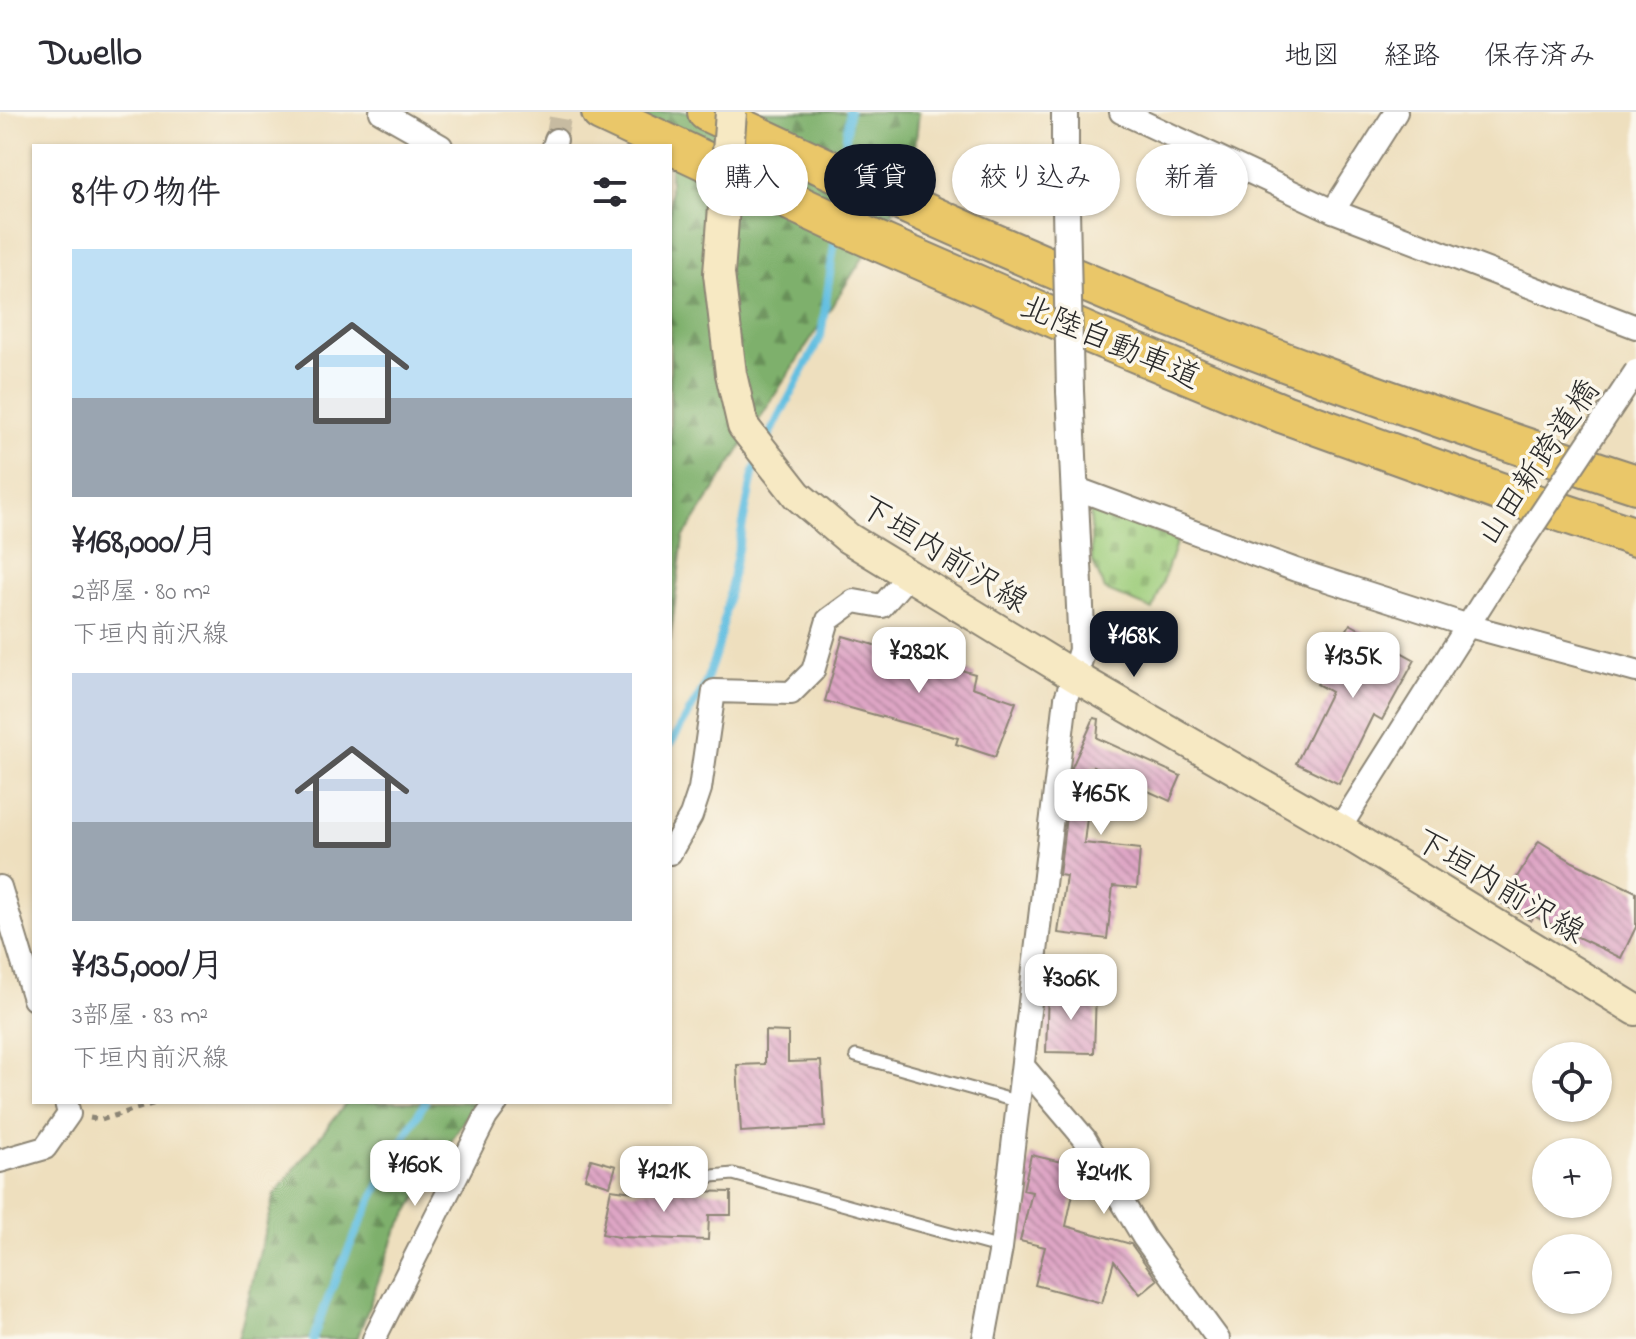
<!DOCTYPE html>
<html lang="ja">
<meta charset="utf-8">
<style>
body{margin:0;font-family:"Indie Flower","Klee One",sans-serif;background:#f2f2f3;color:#2b2b33;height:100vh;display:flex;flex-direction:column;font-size:30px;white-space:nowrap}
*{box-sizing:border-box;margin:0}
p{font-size:26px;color:#7c7c81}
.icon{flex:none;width:44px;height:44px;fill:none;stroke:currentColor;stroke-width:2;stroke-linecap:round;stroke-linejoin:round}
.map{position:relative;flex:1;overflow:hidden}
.details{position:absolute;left:32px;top:32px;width:640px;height:960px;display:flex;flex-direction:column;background:#fff;border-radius:0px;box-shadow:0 2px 6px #0004}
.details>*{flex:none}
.guide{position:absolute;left:696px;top:32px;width:760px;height:72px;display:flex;gap:16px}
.controls{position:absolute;left:1532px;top:930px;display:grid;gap:16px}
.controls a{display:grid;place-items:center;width:80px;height:80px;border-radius:50%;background:#fff;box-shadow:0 2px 6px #0004;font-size:40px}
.price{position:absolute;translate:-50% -68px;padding:0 18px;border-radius:16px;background:#fff;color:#222;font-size:26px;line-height:52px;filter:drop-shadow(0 2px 4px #0008)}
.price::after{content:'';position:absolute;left:50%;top:48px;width:24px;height:18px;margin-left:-12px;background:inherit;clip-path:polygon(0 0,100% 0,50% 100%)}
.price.active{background:#111827;color:#fff}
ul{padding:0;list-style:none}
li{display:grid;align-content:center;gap:16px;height:424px;padding:0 40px}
li span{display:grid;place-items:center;height:248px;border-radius:0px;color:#555}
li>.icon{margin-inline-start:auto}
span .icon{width:144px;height:144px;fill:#fffc;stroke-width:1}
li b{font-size:34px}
h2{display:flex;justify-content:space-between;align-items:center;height:96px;padding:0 40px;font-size:34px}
.tag{padding:0 28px;border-radius:36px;background:#fff;box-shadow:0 2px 6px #0004;font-size:28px;line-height:72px}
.tag.active{background:#111827;color:#fff}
header{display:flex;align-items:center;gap:48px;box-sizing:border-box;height:112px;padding:0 40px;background:#fff;border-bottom:2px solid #e1e1e2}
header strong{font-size:38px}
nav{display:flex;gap:44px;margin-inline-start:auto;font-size:28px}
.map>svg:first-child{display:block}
.forest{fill:url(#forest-firs);stroke:#546e4c;stroke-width:2}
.cemetery{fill:url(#cemetery-stones);stroke:#647c54;stroke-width:2}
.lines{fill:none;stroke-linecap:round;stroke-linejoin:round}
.stream{stroke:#63bfe1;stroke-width:8}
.building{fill:url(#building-back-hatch)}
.minor-tunnel{stroke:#c7bba1;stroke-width:22;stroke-dasharray:22 11;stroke-linecap:butt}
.service-casing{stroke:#8c8574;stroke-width:15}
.minor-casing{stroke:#8c8574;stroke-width:26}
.tertiary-casing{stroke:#8c8574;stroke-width:30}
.secondary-casing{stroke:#8c8574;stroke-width:34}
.motorway-casing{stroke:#8c8574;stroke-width:42}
.path{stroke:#8c8574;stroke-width:5;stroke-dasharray:6 6;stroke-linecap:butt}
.service{stroke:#fff;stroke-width:11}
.minor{stroke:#fff;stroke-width:22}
.tertiary{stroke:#fff;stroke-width:26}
.secondary{stroke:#f7e9c3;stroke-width:30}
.motorway{stroke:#eac769;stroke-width:38}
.minor-bridge-casing{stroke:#8c8574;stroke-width:26;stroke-linecap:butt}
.tertiary-bridge-casing{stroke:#8c8574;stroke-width:30;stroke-linecap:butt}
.secondary-bridge-casing{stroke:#8c8574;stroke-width:34;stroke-linecap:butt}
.minor-bridge{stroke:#fff;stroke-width:22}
.tertiary-bridge{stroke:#fff;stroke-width:26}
.secondary-bridge{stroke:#f7e9c3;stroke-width:30}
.labels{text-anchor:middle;stroke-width:7;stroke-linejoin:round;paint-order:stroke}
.street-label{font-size:32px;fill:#2b2b2b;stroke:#fbf7ec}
</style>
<header>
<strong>Dwello</strong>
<nav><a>地図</a><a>経路</a><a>保存済み</a></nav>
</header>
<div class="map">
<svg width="1636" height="1227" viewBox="0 0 1636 1227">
<defs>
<pattern id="forest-firs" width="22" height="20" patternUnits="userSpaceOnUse" patternTransform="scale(2)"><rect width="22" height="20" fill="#7eb06c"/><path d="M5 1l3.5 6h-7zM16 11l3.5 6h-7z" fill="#678f59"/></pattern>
<pattern id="cemetery-stones" width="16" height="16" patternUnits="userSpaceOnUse" patternTransform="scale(2)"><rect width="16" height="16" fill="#9ecd7c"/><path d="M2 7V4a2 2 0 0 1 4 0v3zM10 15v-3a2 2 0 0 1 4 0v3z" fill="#88b06b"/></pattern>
<pattern id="building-back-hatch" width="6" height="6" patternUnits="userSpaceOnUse" patternTransform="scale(2)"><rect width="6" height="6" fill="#dea6c5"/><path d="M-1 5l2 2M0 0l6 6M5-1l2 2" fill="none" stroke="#b487a0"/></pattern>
</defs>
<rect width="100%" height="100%" fill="#fbf7ec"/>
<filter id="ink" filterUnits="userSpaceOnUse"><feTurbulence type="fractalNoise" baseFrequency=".0125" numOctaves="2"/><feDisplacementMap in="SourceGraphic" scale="16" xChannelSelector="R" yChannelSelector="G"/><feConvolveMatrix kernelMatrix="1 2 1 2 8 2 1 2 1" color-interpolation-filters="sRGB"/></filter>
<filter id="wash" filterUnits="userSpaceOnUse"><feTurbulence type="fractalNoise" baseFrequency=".006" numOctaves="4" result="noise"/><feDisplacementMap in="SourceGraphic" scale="32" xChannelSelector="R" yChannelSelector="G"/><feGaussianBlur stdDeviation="1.8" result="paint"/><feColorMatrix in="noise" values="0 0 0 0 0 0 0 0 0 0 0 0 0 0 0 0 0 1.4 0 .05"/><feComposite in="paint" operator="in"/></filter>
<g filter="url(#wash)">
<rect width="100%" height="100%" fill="#eedfbe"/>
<g class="forest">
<polygon points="629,0 919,0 911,71 683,426 670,529 670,34 626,34"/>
<polygon points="347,990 475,990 396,1120 357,1227 238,1227 274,1083"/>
</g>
<polygon class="cemetery" points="1090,394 1177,428 1153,498 1105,478 1092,448"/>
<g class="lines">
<g class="stream">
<polyline points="843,51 849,0"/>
<polyline points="765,332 821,224 836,120"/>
<polyline points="670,633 704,575 719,532 753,362 760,345"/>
<path d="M313 1227C341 1145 381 1065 425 990"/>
</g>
</g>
<g id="blocks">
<g class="building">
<polygon points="1350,512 1415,548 1382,608 1373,603 1339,672 1296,651 1331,580 1317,572"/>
<polygon points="843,524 975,562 972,575 1016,590 995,645 956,632 958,626 825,589"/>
<polygon points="1094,606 1099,607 1097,626 1181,664 1170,689 1093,654 1084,731 1140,737 1137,776 1113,774 1107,827 1058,821 1066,764 1059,763 1072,655"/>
<polygon points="1539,729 1573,750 1636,780 1636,815 1621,846 1534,804 1531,809 1501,791"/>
<polygon points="1048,878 1096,880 1094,941 1046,940"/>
<polygon points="765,919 788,920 788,950 821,949 825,1015 741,1020 737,953 765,952"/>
<polygon points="1031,1043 1079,1054 1066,1114 1131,1132 1157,1168 1140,1182 1114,1149 1102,1191 1035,1173 1045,1135 1020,1129 1032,1080 1023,1078"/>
<polygon points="591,1047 616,1054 610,1074 585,1066"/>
<polygon points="611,1077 633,1080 654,1078 731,1080 731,1103 709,1103 708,1128 619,1125 602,1122"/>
</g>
</g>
</g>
<g filter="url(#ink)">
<use href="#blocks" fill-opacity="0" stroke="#8c8574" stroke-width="2"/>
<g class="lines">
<polyline class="minor-tunnel" points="556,28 561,0"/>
<g class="service-casing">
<g id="service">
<polyline points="856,944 1019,990"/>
<polyline points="632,1072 733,1062 1001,1136"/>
</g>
</g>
<g class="minor-casing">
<g id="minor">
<polyline points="381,0 441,34"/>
<polyline points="1121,0 1333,99 1636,215"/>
<polyline points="554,34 556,28"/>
<polyline points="1333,99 1396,0"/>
<polyline points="1075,376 1296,458 1469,514 1636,559"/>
<polyline points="1339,717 1491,477"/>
<polyline points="670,741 691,704 700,677 714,579 791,581 813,559 828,508 854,489 882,494 908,464"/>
<polyline points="0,775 34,887"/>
<polyline points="1023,954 1084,1026 1144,1126 1218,1227"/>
<polyline points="0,1049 45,1036 69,1002 66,990"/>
<polyline points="374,1227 486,1005 497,990"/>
<polyline points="984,1227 1001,1136 1066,586 1074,564"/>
</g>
</g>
<g class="tertiary-casing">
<g id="tertiary">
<polyline points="1065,52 1065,0"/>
<polyline points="1070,279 1082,538 1074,564"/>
</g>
</g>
<g class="secondary-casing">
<polyline id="secondary" points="719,162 731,262 743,314 797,383 848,426 1074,564 1339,717 1636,898"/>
</g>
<g class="motorway-casing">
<g id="motorway">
<polyline points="601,0 854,119 1093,223 1284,302 1503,381 1636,425"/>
<path d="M707 0C904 93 1104 183 1309 259 1417 299 1526 336 1636 372"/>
</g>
</g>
<polyline class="path" points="90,1006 101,1008 158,990"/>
<use href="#service" class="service"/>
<use href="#minor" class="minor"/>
<use href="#tertiary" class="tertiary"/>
<use href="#secondary" class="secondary"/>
<use href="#motorway" class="motorway"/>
<g class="minor-bridge-casing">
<polyline id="minor-bridge" points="1491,477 1636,259"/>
</g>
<g class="tertiary-bridge-casing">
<polyline id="tertiary-bridge" points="1065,52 1070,279"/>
</g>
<g class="secondary-bridge-casing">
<polyline id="secondary-bridge" points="719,162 731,0"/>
</g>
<use href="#minor-bridge" class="minor-bridge"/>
<use href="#tertiary-bridge" class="tertiary-bridge"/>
<use href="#secondary-bridge" class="secondary-bridge"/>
</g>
</g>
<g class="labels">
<g class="street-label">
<text transform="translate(1111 229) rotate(23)" y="11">北陸自動車道</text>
<text transform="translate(1537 350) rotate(-56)" y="11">山田新跨道橋</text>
<text transform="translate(944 441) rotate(32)" y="11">下垣内前沢線</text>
<text transform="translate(1500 773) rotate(31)" y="11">下垣内前沢線</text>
</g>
</g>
</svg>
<div class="controls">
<a><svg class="icon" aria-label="locate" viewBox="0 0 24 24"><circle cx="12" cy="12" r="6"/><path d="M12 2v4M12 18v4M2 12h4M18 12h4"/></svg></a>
<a>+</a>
<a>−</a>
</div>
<b class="price active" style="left:1134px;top:567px">¥168K</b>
<b class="price" style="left:919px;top:583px">¥282K</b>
<b class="price" style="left:1353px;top:588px">¥135K</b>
<b class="price" style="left:1101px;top:725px">¥165K</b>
<b class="price" style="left:1071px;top:910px">¥306K</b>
<b class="price" style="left:415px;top:1096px">¥160K</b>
<b class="price" style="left:664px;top:1102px">¥121K</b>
<b class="price" style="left:1104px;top:1104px">¥241K</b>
<div class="guide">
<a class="tag">購入</a>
<a class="tag active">賃貸</a>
<a class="tag">絞り込み</a>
<a class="tag">新着</a>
</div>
<section class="details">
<h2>8件の物件<svg class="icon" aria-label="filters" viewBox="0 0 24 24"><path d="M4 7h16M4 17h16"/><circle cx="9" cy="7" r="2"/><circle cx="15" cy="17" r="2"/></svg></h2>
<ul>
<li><span style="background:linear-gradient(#bfe0f5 60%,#9aa5b1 0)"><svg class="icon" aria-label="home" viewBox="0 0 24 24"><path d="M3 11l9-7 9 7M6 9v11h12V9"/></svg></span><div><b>¥168,000/月</b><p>2部屋 · 80 m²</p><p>下垣内前沢線</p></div></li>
<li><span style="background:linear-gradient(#c9d6e8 60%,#9aa5b1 0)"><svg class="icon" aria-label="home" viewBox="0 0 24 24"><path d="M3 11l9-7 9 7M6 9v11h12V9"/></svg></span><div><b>¥135,000/月</b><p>3部屋 · 83 m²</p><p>下垣内前沢線</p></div></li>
</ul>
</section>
</div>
